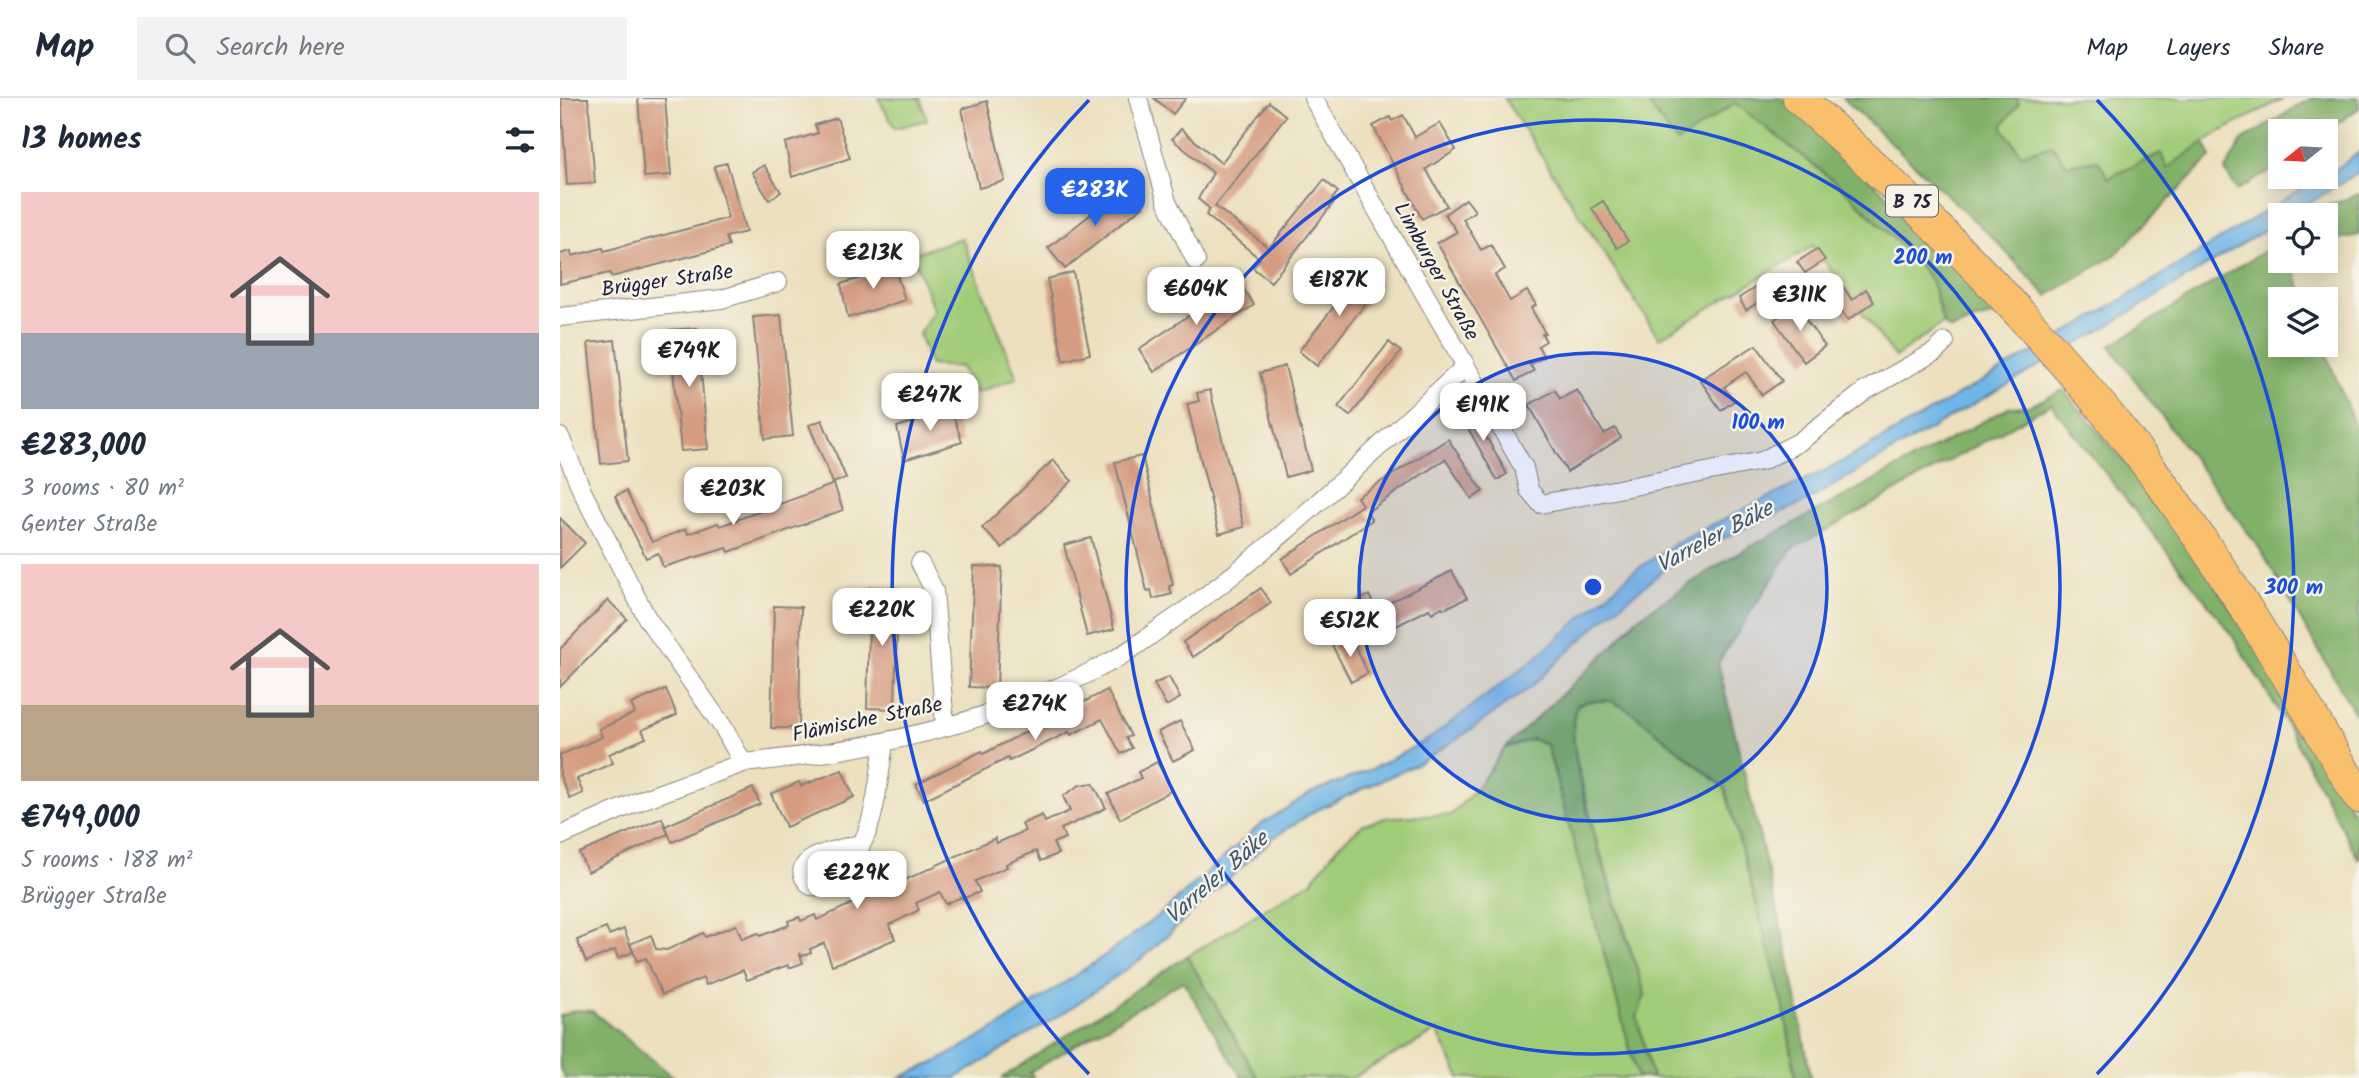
<!DOCTYPE html>
<meta charset="utf-8">
<style>
body{margin:0;font-family:Kalam,sans-serif;background:#f2f2f3;color:#1f2937;height:100vh;display:flex;flex-direction:column;font-size:26px;white-space:nowrap}
*{box-sizing:border-box;margin:0}
p{font-size:23px;color:#747a83}
.icon{flex:none;width:38px;height:38px;fill:none;stroke:currentColor;stroke-width:2;stroke-linecap:round;stroke-linejoin:round}
.map{position:relative;flex:1;overflow:hidden}
.side{display:flex;flex-direction:column;background:#fff;width:560px}
.side>*{flex:none}
.needle{width:46px;rotate:252deg}
.fabs{position:absolute;left:1708px;top:21px;display:grid;gap:14px}
.fabs a{display:grid;place-items:center;width:70px;height:70px;border-radius:0px;background:#fff;box-shadow:0 4px 18px #0003;font-size:35px}
.price{position:absolute;translate:-50% -60px;padding:0 16px;border-radius:14px;background:#fff;color:#222;font-size:23px;line-height:46px;filter:drop-shadow(0 2px 4px #0008)}
.price::after{content:'';position:absolute;left:50%;top:42px;width:21px;height:16px;margin-left:-10px;background:inherit;clip-path:polygon(0 0,100% 0,50% 100%)}
.price.on{background:#2563eb;color:#fff}
ul{padding:0;list-style:none}
li{display:grid;align-content:center;gap:14px;height:371px;padding:0 21px}
li+li{border-top:2px solid #e0e1e3}
li span{display:grid;place-items:center;height:217px;border-radius:0px;color:#555}
li>.icon{margin-inline-start:auto}
span .icon{width:126px;height:126px;fill:#fffc;stroke-width:1}
li b{font-size:30px}
h2{display:flex;justify-content:space-between;align-items:center;height:84px;padding:0 21px;font-size:30px}
header{display:flex;align-items:center;gap:42px;box-sizing:border-box;height:98px;padding:0 35px;background:#fff;border-bottom:2px solid #e0e1e3}
header strong{font-size:33px}
nav{display:flex;gap:38px;margin-inline-start:auto;font-size:24px}
.search{width:490px;height:63px;background:#f2f2f3;display:flex;align-items:center;gap:18px;box-sizing:border-box;padding:0 24px;border-radius:0px;color:#747a83;font-size:26px}
main{display:flex;flex:1;min-height:0}
.map>svg:first-child{display:block}
.green{fill:#a2cc78;stroke:#62775a;stroke-width:2}
.forest{fill:#81b068;stroke:#526952;stroke-width:2}
.water{fill:#6fb6e6;stroke:#486c90;stroke-width:2}
.building{fill:#d59c82}
.lines{fill:none;stroke-linecap:round;stroke-linejoin:round}
.street-casing{stroke:#87817c;stroke-width:20}
.highway-casing{stroke:#87817c;stroke-width:34}
.street{stroke:#fff;stroke-width:18}
.highway{stroke:#f9bf6d;stroke-width:32}
.ring{fill:none;stroke:#1d4ed8;stroke-width:3.5}
.labels{text-anchor:middle;stroke-width:5;stroke-linejoin:round;paint-order:stroke}
.shield{fill:#f7f3e8;stroke:#62616f;stroke-width:2}
.shield-label{font-size:19px;font-weight:bold;fill:#22223b}
.street-label{font-size:21px;fill:#22223b;stroke:#f7f3e8}
.water-label{font-size:23px;font-style:italic;fill:#3d5677;stroke:#f7f3e8}
.centre{fill:#1d4ed8;stroke:#f7f3e8;stroke-width:3.5}
.ring-label{font-size:21px;text-anchor:middle;font-weight:bold;fill:#1d4ed8;stroke:#f7f3e8;stroke-width:5;stroke-linejoin:round;paint-order:stroke}
</style>
<header>
<strong>Map</strong>
<div class="search"><svg class="icon" aria-label="search" viewBox="0 0 24 24"><circle cx="10" cy="10" r="6"/><path d="M15 15l6 6"/></svg>Search here</div>
<nav><a>Map</a><a>Layers</a><a>Share</a></nav>
</header>
<main>
<section class="side">
<h2>13 homes<svg class="icon" aria-label="filters" viewBox="0 0 24 24"><path d="M4 7h16M4 17h16"/><circle cx="9" cy="7" r="2"/><circle cx="15" cy="17" r="2"/></svg></h2>
<ul>
<li><span style="background:linear-gradient(#f6c9c9 65%,#9aa5b1 0)"><svg class="icon" aria-label="home" viewBox="0 0 24 24"><path d="M3 11l9-7 9 7M6 9v11h12V9"/></svg></span><div><b>€283,000</b><p>3 rooms · 80 m²</p><p>Genter Straße</p></div></li>
<li><span style="background:linear-gradient(#f6c9c9 65%,#b9a48a 0)"><svg class="icon" aria-label="home" viewBox="0 0 24 24"><path d="M3 11l9-7 9 7M6 9v11h12V9"/></svg></span><div><b>€749,000</b><p>5 rooms · 188 m²</p><p>Brügger Straße</p></div></li>
</ul>
</section>
<div class="map">
<svg width="1799" height="980" viewBox="0 0 1799 980">
<rect width="100%" height="100%" fill="#f7f3e8"/>
<filter id="ink" filterUnits="userSpaceOnUse"><feTurbulence type="fractalNoise" baseFrequency=".0143" numOctaves="2"/><feDisplacementMap in="SourceGraphic" scale="14" xChannelSelector="R" yChannelSelector="G"/><feConvolveMatrix kernelMatrix="1 2 1 2 8 2 1 2 1" color-interpolation-filters="sRGB"/></filter>
<filter id="wash" filterUnits="userSpaceOnUse"><feTurbulence type="fractalNoise" baseFrequency=".00686" numOctaves="4" result="noise"/><feDisplacementMap in="SourceGraphic" scale="28" xChannelSelector="R" yChannelSelector="G"/><feGaussianBlur stdDeviation="1.57" result="paint"/><feColorMatrix in="noise" values="0 0 0 0 0 0 0 0 0 0 0 0 0 0 0 0 0 1.4 0 .05"/><feComposite in="paint" operator="in"/></filter>
<g filter="url(#wash)">
<rect width="100%" height="100%" fill="#ece0be"/>
<g class="green">
<polygon points="318,0 360,0 367,22 335,30"/>
<polygon points="944,0 1084,0 1117,44 1175,4 1284,91 1353,159 1372,184 1383,225 1335,259 1253,148 1099,240"/>
<polygon points="1456,0 1722,0 1723,1 1656,36 1607,71 1600,56 1548,80 1461,56 1442,28 1459,5"/>
<polygon points="402,140 457,280 416,295 401,269 370,267 359,236 374,212 352,156"/>
<polygon points="1030,603 1052,603 1072,614 1165,690 1224,909 1236,980 1092,980 1077,919 1085,896 1035,737 1014,652 1011,618 1017,606"/>
<polygon points="972,641 987,647 1078,980 900,980 877,933 792,980 698,980 627,858 752,783 778,748 804,726 830,719 891,717 916,691 945,650"/>
</g>
<g class="forest">
<polygon points="1084,0 1221,0 1291,61 1443,216 1415,222 1391,232 1383,225 1372,184 1352,159 1284,91 1175,5 1117,45"/>
<polygon points="1283,0 1456,0 1459,5 1442,28 1461,56 1492,47 1507,67 1538,62 1548,80 1601,55 1607,70 1644,44 1651,59 1555,157 1487,198 1434,141"/>
<polygon points="1751,0 1799,0 1799,10 1766,34 1720,33 1720,68 1677,92 1665,72 1682,43"/>
<polygon points="1799,96 1799,137 1766,143 1766,117 1744,117"/>
<polygon points="1714,147 1720,156 1720,163 1725,163 1735,175 1745,201 1720,201 1720,247 1763,247 1799,339 1799,622 1700,451 1550,248"/>
<path d="M1503 292 1609 416 1729 600 1799 725V762L1727 627 1670 534 1491 306 1231 452 1158 565 1229 862 1251 980H1236L1224 909 1165 690 1072 614 1052 603H1030L1017 607C996 649 1068 843 1085 896L1077 919 1092 980H1078L987 647 972 641 945 650 1052 549 1076 521 1166 462 1450 309 1469 308Z"/>
<polygon points="627,858 698,980 682,980 623,883 470,974 474,980 442,980"/>
<polygon points="16,912 32,913 115,980 4,980 0,970 0,918"/>
</g>
<polygon class="water" points="1799,54 1799,74 1730,117 1720,117 1720,123 1548,228 1243,405 1148,447 1105,471 1040,524 971,589 905,636 859,665 755,713 713,740 584,859 508,912 396,980 339,980 376,964 443,926 544,858 603,814 700,727 751,695 812,671 869,641 973,562 1073,474 1120,442 1278,366 1537,217 1761,79 1766,79"/>
<g id="blocks">
<g class="building">
<polygon points="1,0 28,0 35,85 7,87"/>
<polygon points="78,0 105,0 111,77 84,79"/>
<polygon points="594,0 626,0 613,16"/>
<polygon points="427,3 445,83 419,90 402,11"/>
<polygon points="709,4 726,18 655,108 709,150 764,82 778,94 772,101 775,103 711,184 693,170 700,161 646,117 650,111 638,101 653,75 612,41 621,31 661,65"/>
<polygon points="843,17 855,39 880,25 896,52 866,71 887,108 862,121 813,28 830,19 832,23"/>
<polygon points="277,20 290,60 232,79 225,45 258,35 255,27"/>
<polygon points="167,65 186,134 166,139 169,148 51,179 50,175 0,186 0,156 11,153 12,158 43,150 44,153 168,120 154,68"/>
<polygon points="204,67 221,94 209,102 192,74"/>
<polygon points="567,88 583,108 505,171 488,150"/>
<polygon points="906,101 915,113 903,121 921,152 931,147 945,171 935,177 950,203 967,193 976,207 971,210 985,235 982,236 986,243 978,248 984,259 970,267 974,273 956,283 877,145 897,134 885,116"/>
<polygon points="1043,103 1068,143 1057,150 1032,110"/>
<polygon points="1257,151 1265,162 1245,175 1237,164"/>
<polygon points="332,162 345,202 288,220 281,186 314,176 312,168"/>
<polygon points="802,173 820,187 757,268 739,253"/>
<polygon points="513,174 530,256 503,263 487,181"/>
<polygon points="1276,178 1292,202 1306,191 1314,204 1288,222 1263,187"/>
<polygon points="1212,179 1219,191 1186,212 1179,200"/>
<polygon points="679,184 694,207 594,274 579,251"/>
<polygon points="1235,207 1265,248 1244,264 1214,222"/>
<polygon points="221,217 233,338 205,341 193,219"/>
<polygon points="137,230 148,351 121,353 109,232"/>
<polygon points="55,242 68,363 41,366 28,245"/>
<polygon points="829,244 841,254 790,318 778,309"/>
<polygon points="1196,247 1222,283 1202,297 1186,274 1164,289 1174,303 1161,312 1140,282"/>
<polygon points="725,268 751,372 726,379 700,275"/>
<polygon points="650,292 684,429 659,436 627,306 639,303 637,295"/>
<polygon points="995,292 1000,301 1017,292 1044,336 1055,330 1061,340 1007,374 969,307"/>
<polygon points="389,304 402,344 344,362 337,329 370,319 367,310"/>
<polygon points="909,308 947,376 937,382 899,314"/>
<polygon points="262,322 286,380 273,385 249,327"/>
<polygon points="888,341 923,393 912,401 885,361 807,414 812,422 731,476 722,461 802,407 797,399"/>
<polygon points="582,358 613,487 609,488 612,496 593,501 591,492 587,493 555,364"/>
<polygon points="493,362 512,383 442,450 422,430"/>
<polygon points="274,386 283,412 169,454 167,450 103,469 98,455 86,460 55,398 66,393 92,444 126,431 128,436 158,425 160,428"/>
<polygon points="0,420 25,445 0,470"/>
<polygon points="531,440 554,531 527,538 504,447"/>
<polygon points="414,468 442,469 437,590 409,589"/>
<polygon points="892,473 907,500 884,511 882,509 872,515 869,511 819,537 808,516 787,527 779,513 809,497 816,511"/>
<polygon points="310,489 338,490 335,611 307,610"/>
<polygon points="701,490 711,505 633,559 623,544"/>
<polygon points="48,502 67,521 0,589 0,551"/>
<polygon points="214,508 241,509 239,630 211,630"/>
<polygon points="790,538 808,575 791,584 772,547"/>
<polygon points="609,579 620,600 606,608 594,586"/>
<polygon points="106,591 117,617 82,632 86,640 49,656 53,665 17,681 23,695 10,701 0,678 0,657 42,639 39,631 75,615 71,606"/>
<polygon points="547,592 571,638 566,640 572,650 561,656 542,621 511,637 509,634 449,663 448,660 364,702 356,686 422,653 423,656"/>
<polygon points="620,623 635,652 613,663 598,634"/>
<polygon points="597,664 612,692 560,721 548,696 581,680 578,674"/>
<polygon points="282,672 294,699 226,729 211,696 239,684 241,688"/>
<polygon points="533,685 546,710 501,731 505,740 493,745 498,756 481,763 476,753 446,766 447,769 415,783 420,794 402,801 401,799 386,806 380,794 356,805 359,812 329,827 335,841 287,862 272,867 264,845 250,851 251,855 242,858 239,855 243,865 229,870 228,867 187,882 183,872 146,887 143,880 102,897 86,860 77,863 70,846 91,837 96,851 107,852 143,835 145,839 176,827 182,841 198,835 200,838 229,827 228,823 239,819 241,823 255,817 257,822 300,802 296,792 309,787 313,797 435,740 437,745 465,733 462,726 482,717 485,724 510,713 503,698 520,687"/>
<polygon points="193,690 200,706 112,744 105,728"/>
<polygon points="102,720 108,736 28,774 19,755"/>
<polygon points="46,830 49,837 64,831 73,854 58,860 55,852 26,864 17,842"/>
</g>
</g>
</g>
<g filter="url(#ink)">
<use href="#blocks" fill-opacity="0" stroke="#87817c" stroke-width="2"/>
<g class="lines">
<g class="street-casing">
<g id="street">
<polyline points="578,0 607,104 636,163"/>
<polyline points="753,0 964,370 969,392 981,406 1202,363 1239,344 1305,293 1376,253 1385,244"/>
<polyline points="0,219 162,201 218,184"/>
<path d="M0 339 22 393 87 520 163 629 183 665C308 653 437 625 548 565 568 555 586 540 605 527 714 453 808 357 905 269"/>
<polyline points="360,465 374,492 385,628"/>
<polyline points="0,738 84,701 183,665"/>
<path d="M301 746C284 750 219 760 251 788 264 790 270 784 279 776 316 743 317 691 324 645"/>
</g>
</g>
<g class="highway-casing">
<path id="highway" d="M1239 0C1368 116 1491 238 1595 377 1671 480 1735 589 1799 699"/>
</g>
<use href="#street" class="street"/>
<use href="#highway" class="highway"/>
</g>
</g>
<circle cx="1033" cy="489" r="234" fill="#1d4ed8" fill-opacity=".12"/>
<g class="ring">
<circle cx="1033" cy="489" r="234"/>
<circle cx="1033" cy="489" r="467"/>
<path d="M529 976A701 701 0 0 1 529 2M1537 2A701 701 0 0 1 1537 976"/>
</g>
<g class="labels">
<rect class="shield" x="1326" y="87.5" width="52" height="31" rx="5"/>
<g class="shield-label">
<text x="1352" y="110">B 75</text>
</g>
<g class="street-label">
<text transform="translate(877 173) rotate(61)" y="7">Limburger Straße</text>
<text transform="translate(107 182) rotate(-8)" y="7">Brügger Straße</text>
<text transform="translate(307 621) rotate(-12)" y="7">Flämische Straße</text>
</g>
<g class="water-label">
<text transform="translate(1154 438) rotate(-28)" y="8">Varreler Bäke</text>
<text transform="translate(656 779) rotate(-41)" y="8">Varreler Bäke</text>
</g>
</g>
<circle cx="1033" cy="489" r="10" class="centre"/>
<g class="ring-label">
<text x="1363" y="166">200 m</text>
<text x="1198" y="331">100 m</text>
<text x="1734" y="496">300 m</text>
</g>
</svg>
<div class="fabs">
<a><svg class="needle" viewBox="-14 -14 28 28"><path d="M0-13l5 13h-10z" fill="#e53935"/><path d="M0 13l5-13h-10z" fill="#747a83"/></svg></a>
<a><svg class="icon" aria-label="locate" viewBox="0 0 24 24"><circle cx="12" cy="12" r="6"/><path d="M12 2v4M12 18v4M2 12h4M18 12h4"/></svg></a>
<a><svg class="icon" aria-label="layers" viewBox="0 0 24 24"><path d="M12 4l9 5-9 5-9-5zM3 14l9 5 9-5"/></svg></a>
</div>
<b class="price on" style="left:535px;top:130px">€283K</b>
<b class="price" style="left:313px;top:193px">€213K</b>
<b class="price" style="left:779px;top:220px">€187K</b>
<b class="price" style="left:636px;top:229px">€604K</b>
<b class="price" style="left:1240px;top:235px">€311K</b>
<b class="price" style="left:129px;top:291px">€749K</b>
<b class="price" style="left:370px;top:335px">€247K</b>
<b class="price" style="left:923px;top:345px">€191K</b>
<b class="price" style="left:173px;top:429px">€203K</b>
<b class="price" style="left:322px;top:550px">€220K</b>
<b class="price" style="left:790px;top:561px">€512K</b>
<b class="price" style="left:475px;top:644px">€274K</b>
<b class="price" style="left:297px;top:813px">€229K</b>
</div>
</main>
